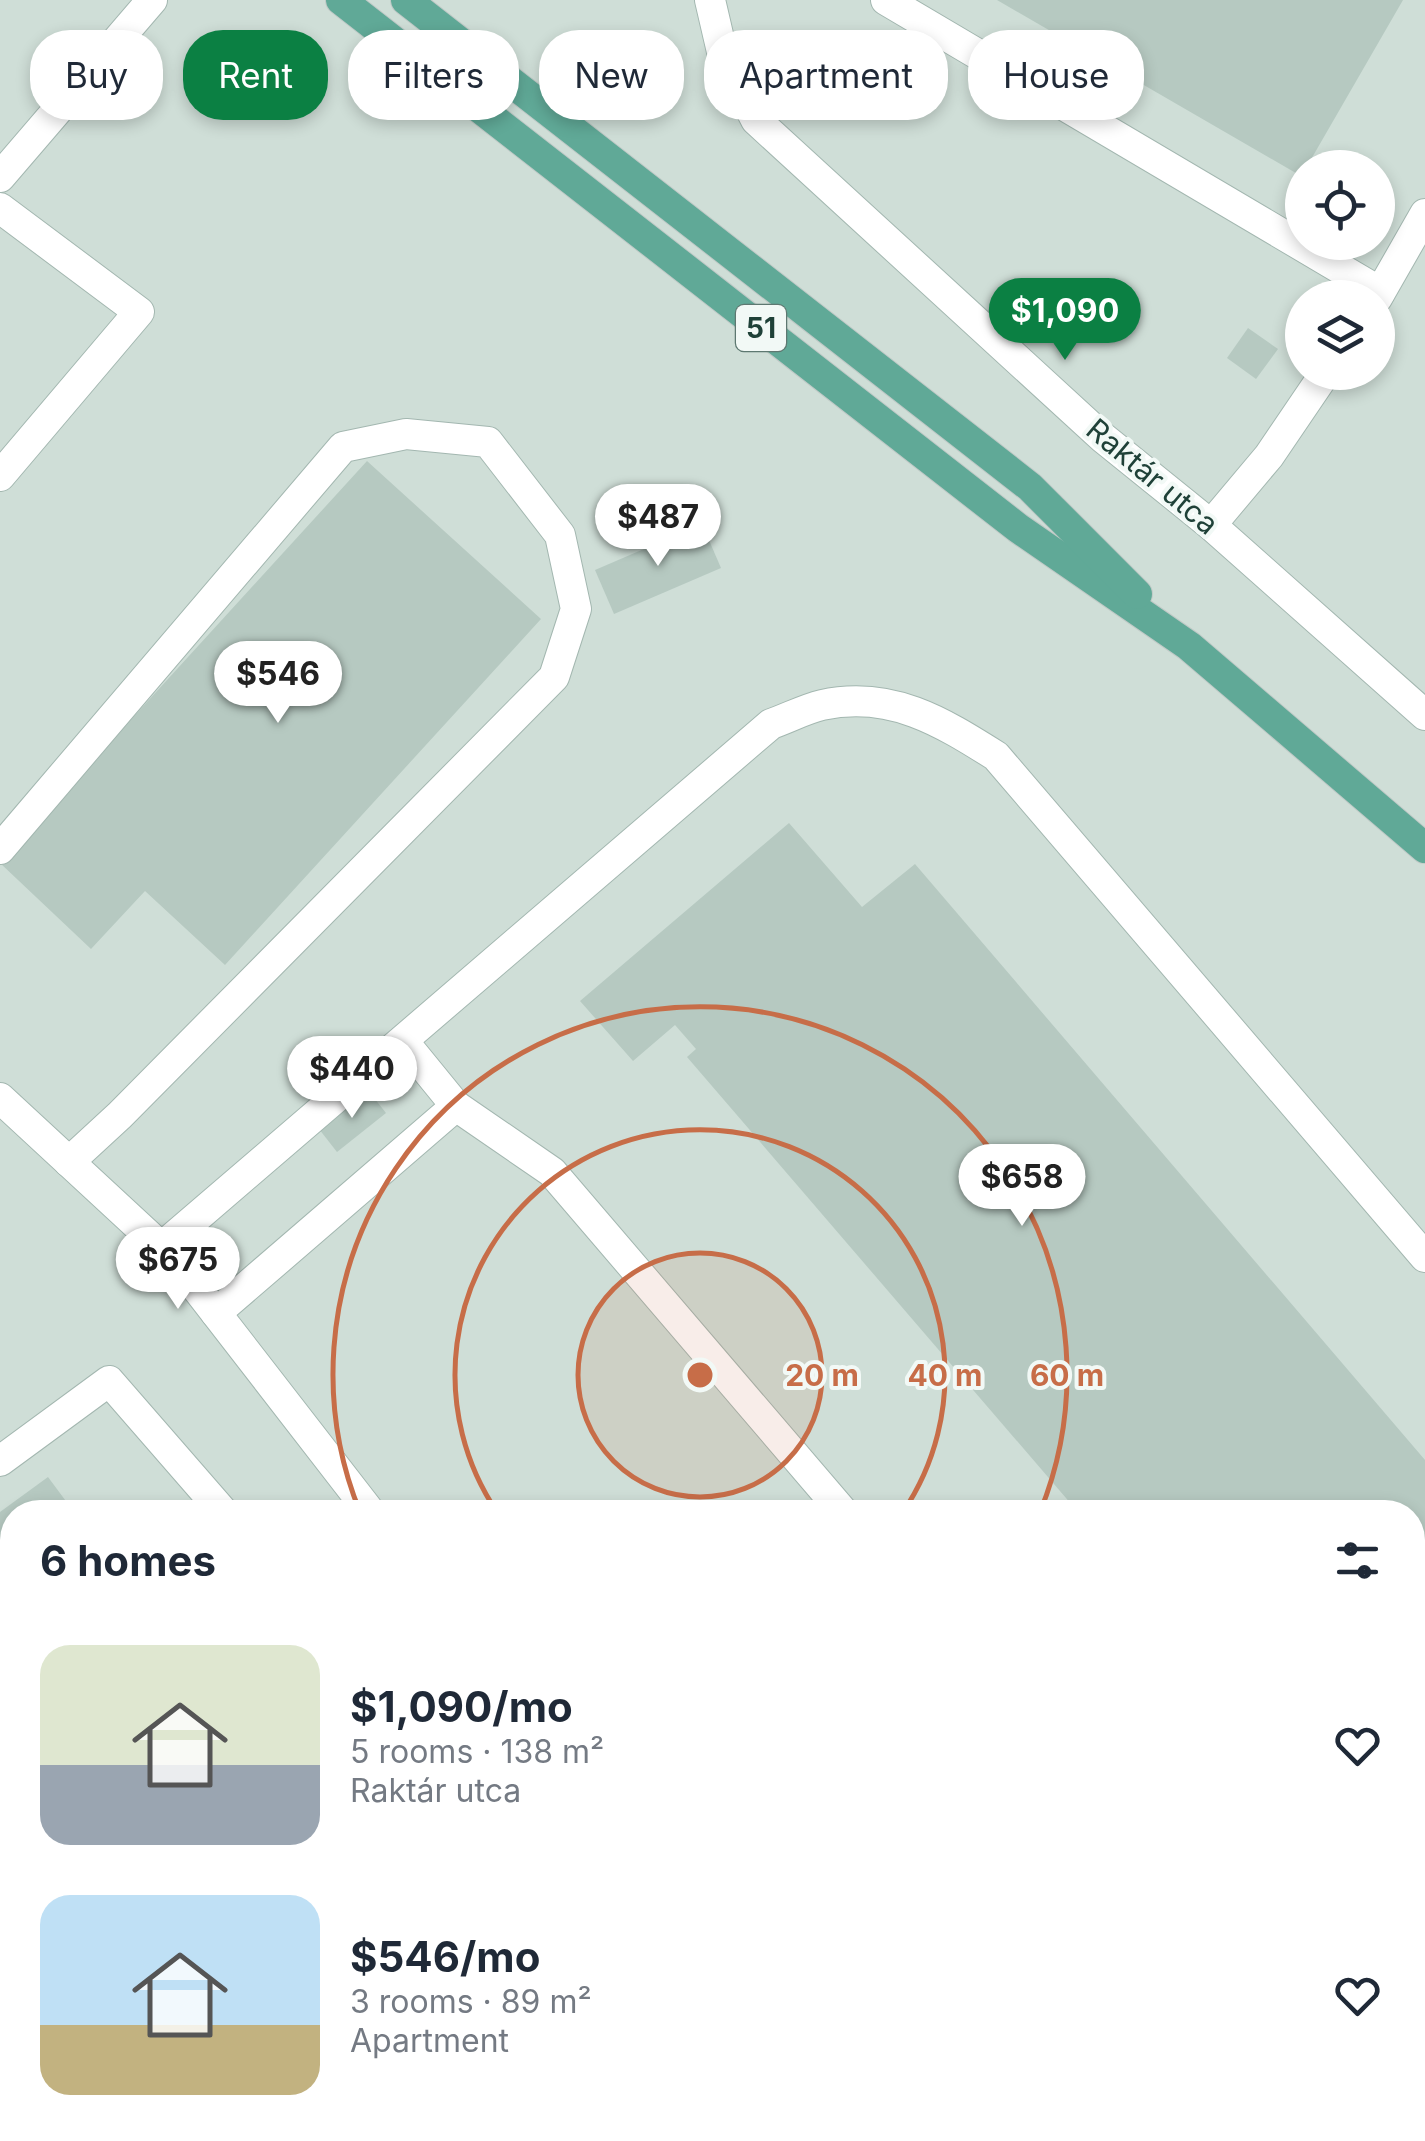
<!DOCTYPE html>
<meta charset="utf-8">
<style>
body{margin:0;font-family:Inter,sans-serif;background:#f6f6f7;color:#1f2937;height:100vh;display:flex;flex-direction:column;font-size:38px;white-space:nowrap}
*{box-sizing:border-box;margin:0}
p{font-size:32px;color:#747a83}
.icon{flex:none;width:55px;height:55px;fill:none;stroke:currentColor;stroke-width:2;stroke-linecap:round;stroke-linejoin:round}
.map{position:relative;flex:1;overflow:hidden}
.details{position:absolute;left:0px;top:1500px;width:1425px;height:642px;display:flex;flex-direction:column;background:#fff;border-radius:40px 40px 0 0;box-shadow:0 5px 15px #0003}
.details>*{flex:none}
.top-card{position:absolute;left:30px;top:30px;width:1365px;height:90px;display:flex;gap:20px}
.buttons{position:absolute;left:1285px;top:150px;display:grid;gap:20px}
.buttons a{display:grid;place-items:center;width:110px;height:110px;border-radius:50%;background:#fff;box-shadow:0 5px 15px #0003;font-size:50px}
.price{position:absolute;translate:-50% -85px;padding:0 22px;border-radius:35px;background:#fff;color:#222;font-size:32px;line-height:65px;filter:drop-shadow(0 2px 5px #0008)}
.price::after{content:'';position:absolute;left:50%;top:60px;width:30px;height:22px;margin-left:-15px;background:inherit;clip-path:polygon(0 0,100% 0,50% 100%)}
.price.active{background:#0b8043;color:#fff}
ul{padding:0;list-style:none}
li{display:flex;align-items:center;gap:30px;height:250px;padding:0 40px}
li span{display:grid;place-items:center;flex:none;width:280px;height:200px;border-radius:30px;color:#555}
li>.icon{margin-inline-start:auto}
span .icon{width:120px;height:120px;fill:#fffc;stroke-width:1}
li b{font-size:42px}
h2{display:flex;justify-content:space-between;align-items:center;height:120px;padding:0 40px;font-size:42px}
.chip{padding:0 35px;border-radius:40px;background:#fff;box-shadow:0 5px 15px #0003;font-size:35px;line-height:90px}
.chip.active{background:#0b8043;color:#fff}
.map>svg:first-child{display:block}
.built{fill:#cfded7;fill-rule:evenodd}
.building{fill:#b6c9c1}
.lines{fill:none;stroke-linecap:round;stroke-linejoin:round}
.minor-casing{stroke:#a3b7b0;stroke-width:32}
.major-casing{stroke:#c0cac7;stroke-width:32}
.minor{stroke:#fff;stroke-width:30}
.major{stroke:#60a997;stroke-width:30}
.ring{fill:none;stroke:#c76d48;stroke-width:5}
.labels{text-anchor:middle;stroke-width:8;stroke-linejoin:round;paint-order:stroke}
.shield{fill:#f2f9f6;stroke:#5e7871;stroke-width:2.5}
.shield-label{font-size:28px;font-weight:bold;fill:#1f4138}
.street-label{font-size:30px;fill:#1f4138;stroke:#f2f9f6}
.centre{fill:#c76d48;stroke:#f2f9f6;stroke-width:5}
.ring-label{font-size:30px;text-anchor:middle;font-weight:bold;fill:#c76d48;stroke:#f2f9f6;stroke-width:8;stroke-linejoin:round;paint-order:stroke}
</style>
<div class="map">
<svg width="1425" height="2141" viewBox="0 0 1425 2141">
<rect width="100%" height="100%" fill="#e1eee8"/>
<path class="built" d="M0 0H1425V2141H0ZM1302 168H1378V242H1302ZM1302 298H1378V372H1302ZM12 1512H1412V2130H12Z"/>
<g class="building">
<polygon points="997,0 1403,0 1306,168 1302,168 1301,176"/>
<polygon points="1248,328 1278,349 1256,379 1227,358"/>
<polygon points="367,461 541,619 225,965 145,891 91,949 0,863"/>
<polygon points="702,524 721,568 614,614 595,570"/>
<polygon points="789,823 862,907 915,864 1425,1460 1425,2141 1160,2141 1150,2130 1412,2130 1412,1512 1078,1512 687,1057 696,1049 675,1025 633,1061 580,1001"/>
<polygon points="367,1089 386,1113 337,1152 319,1129"/>
<polygon points="48,1477 74,1512 12,1512 12,1911 0,1920 0,1512"/>
<polygon points="5,2071 12,2081 12,2130 47,2130 55,2141 0,2141 0,2074"/>
<polygon points="104,2130 632,2130 640,2141 112,2141"/>
</g>
<g class="lines">
<g class="minor-casing">
<g id="minor">
<polyline points="710,0 723,56 756,120 1102,437 1211,525 1425,715"/>
<polyline points="886,0 1380,292"/>
<polyline points="0,177 152,0"/>
<polyline points="0,208 139,312 0,476"/>
<polyline points="1377,298 1425,214"/>
<polyline points="1211,525 1269,456 1326,372"/>
<polyline points="0,849 343,447 406,434 488,442 560,535 576,609 554,677 120,1115 69,1162"/>
<polyline points="403,1041 456,1106 552,1172 843,1512"/>
<polyline points="0,1098 174,1259 370,1512"/>
<path d="M162 1247 771 724C788 718 805 709 822 705 891 690 942 722 996 756L1425 1257"/>
<polyline points="216,1313 456,1106"/>
<polyline points="0,1461 109,1381 223,1512"/>
<polyline points="0,2037 12,2054"/>
<polyline points="70,2130 79,2141"/>
<polyline points="674,2130 683,2141"/>
<polyline points="846,2130 854,2141"/>
<polyline points="1111,2130 1120,2141"/>
</g>
</g>
<g class="major-casing">
<g id="major">
<polyline points="341,0 1018,528 1189,646 1425,848"/>
<polyline points="406,0 1030,487 1137,594"/>
</g>
</g>
<use href="#minor" class="minor"/>
<use href="#major" class="major"/>
</g>
<circle cx="700" cy="1375" r="122" fill="#c76d48" fill-opacity=".12"/>
<g class="ring">
<circle cx="700" cy="1375" r="122"/>
<path d="M497 1512A245 245 0 1 1 903 1512"/>
<path d="M360 1512A367 367 0 1 1 1040 1512"/>
</g>
<g class="labels">
<rect class="shield" x="736" y="305" width="50" height="46" rx="8"/>
<g class="shield-label">
<text x="761" y="338">51</text>
</g>
<g class="street-label">
<text transform="translate(1152 477) rotate(40)" y="10">Raktár utca</text>
</g>
</g>
<circle cx="700" cy="1375" r="15" class="centre"/>
<g class="ring-label">
<text x="822" y="1386">20 m</text>
<text x="945" y="1386">40 m</text>
<text x="1067" y="1386">60 m</text>
</g>
</svg>
<div class="buttons">
<a><svg class="icon" aria-label="locate" viewBox="0 0 24 24"><circle cx="12" cy="12" r="6"/><path d="M12 2v4M12 18v4M2 12h4M18 12h4"/></svg></a>
<a><svg class="icon" aria-label="layers" viewBox="0 0 24 24"><path d="M12 4l9 5-9 5-9-5zM3 14l9 5 9-5"/></svg></a>
</div>
<b class="price active" style="left:1065px;top:363px">$1,090</b>
<b class="price" style="left:658px;top:569px">$487</b>
<b class="price" style="left:278px;top:726px">$546</b>
<b class="price" style="left:352px;top:1121px">$440</b>
<b class="price" style="left:1022px;top:1229px">$658</b>
<b class="price" style="left:178px;top:1312px">$675</b>
<div class="top-card">
<a class="chip">Buy</a>
<a class="chip active">Rent</a>
<a class="chip">Filters</a>
<a class="chip">New</a>
<a class="chip">Apartment</a>
<a class="chip">House</a>
</div>
<section class="details">
<h2>6 homes<svg class="icon" aria-label="filters" viewBox="0 0 24 24"><path d="M4 7h16M4 17h16"/><circle cx="9" cy="7" r="2"/><circle cx="15" cy="17" r="2"/></svg></h2>
<ul>
<li><span style="background:linear-gradient(#dfe7d0 60%,#9aa5b1 0)"><svg class="icon" aria-label="home" viewBox="0 0 24 24"><path d="M3 11l9-7 9 7M6 9v11h12V9"/></svg></span><div><b>$1,090/mo</b><p>5 rooms · 138 m²</p><p>Raktár utca</p></div><svg class="icon" aria-label="heart" viewBox="0 0 24 24"><path d="M12 20l-8-8c-3-5 5-10 8-4 3-6 11-1 8 4z"/></svg></li>
<li><span style="background:linear-gradient(#bfe0f5 65%,#c2b280 0)"><svg class="icon" aria-label="home" viewBox="0 0 24 24"><path d="M3 11l9-7 9 7M6 9v11h12V9"/></svg></span><div><b>$546/mo</b><p>3 rooms · 89 m²</p><p>Apartment</p></div><svg class="icon" aria-label="heart" viewBox="0 0 24 24"><path d="M12 20l-8-8c-3-5 5-10 8-4 3-6 11-1 8 4z"/></svg></li>
</ul>
</section>
</div>
